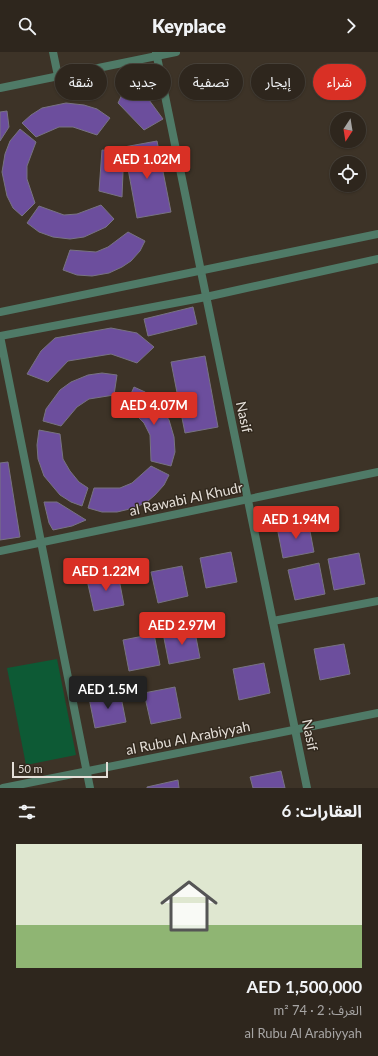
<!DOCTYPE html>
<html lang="ar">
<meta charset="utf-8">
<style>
body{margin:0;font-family:Lato,"Noto Sans Arabic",sans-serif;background:#3a322a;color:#f1f3f6;direction:rtl;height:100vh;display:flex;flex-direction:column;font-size:15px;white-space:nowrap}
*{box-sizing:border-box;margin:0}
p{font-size:13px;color:#a7a5a4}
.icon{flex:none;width:22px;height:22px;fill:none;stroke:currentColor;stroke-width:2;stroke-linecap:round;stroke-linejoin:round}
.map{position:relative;height:736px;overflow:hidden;direction:ltr}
.sheet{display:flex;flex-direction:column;background:#2e261d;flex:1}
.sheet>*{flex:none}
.top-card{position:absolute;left:12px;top:12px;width:354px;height:36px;direction:rtl;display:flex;gap:8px}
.needle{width:26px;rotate:192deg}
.buttons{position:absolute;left:330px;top:60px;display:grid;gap:8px}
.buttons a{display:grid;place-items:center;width:36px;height:36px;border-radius:50%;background:#2e261d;box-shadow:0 1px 3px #0004,0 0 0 1px #49433b;font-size:20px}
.scale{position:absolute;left:12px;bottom:10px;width:96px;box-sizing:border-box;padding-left:4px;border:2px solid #e5dfd8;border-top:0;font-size:11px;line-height:14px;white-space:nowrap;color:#e5dfd8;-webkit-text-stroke:3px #32291e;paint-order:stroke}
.price{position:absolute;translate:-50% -34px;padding:0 9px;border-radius:4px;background:#d93025;color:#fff;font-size:13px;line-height:26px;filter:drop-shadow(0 1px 2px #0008)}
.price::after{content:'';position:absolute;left:50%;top:24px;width:12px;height:9px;margin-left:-6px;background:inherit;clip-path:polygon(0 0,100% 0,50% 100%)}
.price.active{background:#222;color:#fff}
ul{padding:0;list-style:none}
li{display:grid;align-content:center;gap:8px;height:212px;padding:0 16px}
li span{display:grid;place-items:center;height:124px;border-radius:0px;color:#555}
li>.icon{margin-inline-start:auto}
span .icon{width:72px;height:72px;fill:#fffc;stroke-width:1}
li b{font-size:17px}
h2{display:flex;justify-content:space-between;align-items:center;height:48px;padding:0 16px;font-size:17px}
.chip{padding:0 14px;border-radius:18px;background:#2e261d;box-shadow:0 1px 3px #0004,0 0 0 1px #49433b;font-size:14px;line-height:36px}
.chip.active{background:#d93025;color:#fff}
header{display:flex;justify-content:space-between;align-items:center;height:52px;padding:0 16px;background:#2e261d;font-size:18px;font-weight:800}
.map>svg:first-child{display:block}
.green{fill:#0d5a35}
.building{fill:#6c4e9d;stroke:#787382}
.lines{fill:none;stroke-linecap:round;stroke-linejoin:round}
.service{stroke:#4f7a67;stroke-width:8}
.minor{stroke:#4f7a67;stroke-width:8}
.labels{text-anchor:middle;stroke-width:3;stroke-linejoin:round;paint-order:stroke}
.street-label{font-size:14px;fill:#e5dfd8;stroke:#32291e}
</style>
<header><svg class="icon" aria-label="forward" viewBox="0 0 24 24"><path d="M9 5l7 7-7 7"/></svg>Keyplace<svg class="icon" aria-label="search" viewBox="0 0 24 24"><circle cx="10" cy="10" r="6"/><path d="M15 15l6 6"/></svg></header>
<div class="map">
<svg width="378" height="736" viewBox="0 0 378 736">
<rect width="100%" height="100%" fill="#3d3327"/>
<polygon class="green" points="57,607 76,703 26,713 7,616"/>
<g class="building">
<polygon points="127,32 149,48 163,67 144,78 118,51"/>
<polygon points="66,51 84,53 97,57 110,66 97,83 73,75 59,75 36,85 22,71 31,63 42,56"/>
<polygon points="7,59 9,75 0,89 0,60"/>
<polygon points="20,77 36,90 27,114 27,127 35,151 22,164 13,156 7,144 2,120 5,102 10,89"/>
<polygon points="157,89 171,160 137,166 124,95"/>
<polygon points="102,98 117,99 123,120 122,145 99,139"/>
<polygon points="101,153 114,167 106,175 84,185 70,187 53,185 39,180 27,171 39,154 64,163 77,162"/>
<polygon points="128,180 145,189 140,199 131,209 122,215 109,221 92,224 77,223 63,218 70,198 96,200 108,195"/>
<polygon points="193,255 197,272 148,284 144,267"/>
<polygon points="111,276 137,281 154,295 137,311 111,302 68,309 48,330 27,322 41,299 55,286"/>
<polygon points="205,304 218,375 185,381 171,310"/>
<polygon points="102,321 117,323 114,343 89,347 77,355 61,374 43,369 46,357 60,338 71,330 88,323"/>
<polygon points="134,335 145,340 155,348 169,368 174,385 175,400 171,414 151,409 150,383 144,371 126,353"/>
<polygon points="39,378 60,382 63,407 70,419 79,430 88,436 82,454 71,450 60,443 44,424 38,407 37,393"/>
<polygon points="8,410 20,485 0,488 0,411"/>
<polygon points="151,414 169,423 164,433 155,443 147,450 134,456 117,460 102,460 88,456 94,436 120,436 132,431"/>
<polygon points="44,450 57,450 86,468 72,474 53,478 49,471"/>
<polygon points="308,469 314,500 283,506 277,475"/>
<polygon points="231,500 237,530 206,536 200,506"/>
<polygon points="359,501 365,532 334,538 328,507"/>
<polygon points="319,511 325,542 295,548 288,518"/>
<polygon points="182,514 188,544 158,551 151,520"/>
<polygon points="118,522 124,553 94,559 87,528"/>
<polygon points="194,575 200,606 169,612 163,581"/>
<polygon points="154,582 160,613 129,619 123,588"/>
<polygon points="344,592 350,622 320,628 314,597"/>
<polygon points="264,611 270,641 239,648 233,617"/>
<polygon points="175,635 181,666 151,672 144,641"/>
<polygon points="120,640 126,670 95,676 89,646"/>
<polygon points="281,719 285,736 253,736 250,725"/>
<polygon points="178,728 179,736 147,736 147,735"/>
</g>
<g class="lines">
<g class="service">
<polyline points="53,0 58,24"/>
<polyline points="273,569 378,549"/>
</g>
<g class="minor">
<polyline points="156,0 307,736"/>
<polyline points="0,36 176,0"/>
<polyline points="0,260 378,182"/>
<polyline points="0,284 90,736"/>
<polyline points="0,284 206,245 378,207"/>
<polyline points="0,499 378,420"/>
<polyline points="3,736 378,661"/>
</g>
</g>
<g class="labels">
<g class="street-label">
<text transform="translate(244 365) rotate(78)" y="5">Nasif</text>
<text transform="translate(186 447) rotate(-12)" y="5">al Rawabi Al Khudr</text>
<text transform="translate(310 683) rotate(79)" y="5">Nasif</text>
<text transform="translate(188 686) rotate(-11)" y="5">al Rubu Al Arabiyyah</text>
</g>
</g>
</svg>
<div class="buttons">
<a><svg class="needle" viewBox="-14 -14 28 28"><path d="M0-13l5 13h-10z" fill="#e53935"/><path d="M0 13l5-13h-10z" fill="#a7a5a4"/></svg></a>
<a><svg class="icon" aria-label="locate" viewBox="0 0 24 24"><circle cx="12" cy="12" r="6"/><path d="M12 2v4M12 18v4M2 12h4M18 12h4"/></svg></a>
</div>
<div class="scale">50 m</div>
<b class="price" style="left:147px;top:128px">AED 1.02M</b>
<b class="price" style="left:154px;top:374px">AED 4.07M</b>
<b class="price" style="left:296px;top:488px">AED 1.94M</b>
<b class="price" style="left:106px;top:540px">AED 1.22M</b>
<b class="price" style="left:182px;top:594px">AED 2.97M</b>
<b class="price active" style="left:108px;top:658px">AED 1.5M</b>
<div class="top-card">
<a class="chip active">شراء</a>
<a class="chip">إيجار</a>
<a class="chip">تصفية</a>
<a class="chip">جديد</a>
<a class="chip">شقة</a>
</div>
</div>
<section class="sheet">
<h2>العقارات: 6<svg class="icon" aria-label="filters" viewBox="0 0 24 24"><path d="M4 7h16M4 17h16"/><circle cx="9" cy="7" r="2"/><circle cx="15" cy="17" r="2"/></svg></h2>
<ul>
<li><span style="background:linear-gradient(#dfe7d0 65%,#8fb573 0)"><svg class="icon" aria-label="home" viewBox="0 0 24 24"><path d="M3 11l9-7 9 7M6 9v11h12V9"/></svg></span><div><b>AED 1,500,000</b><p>الغرف: 2 · 74 m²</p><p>al Rubu Al Arabiyyah</p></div></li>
</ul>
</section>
